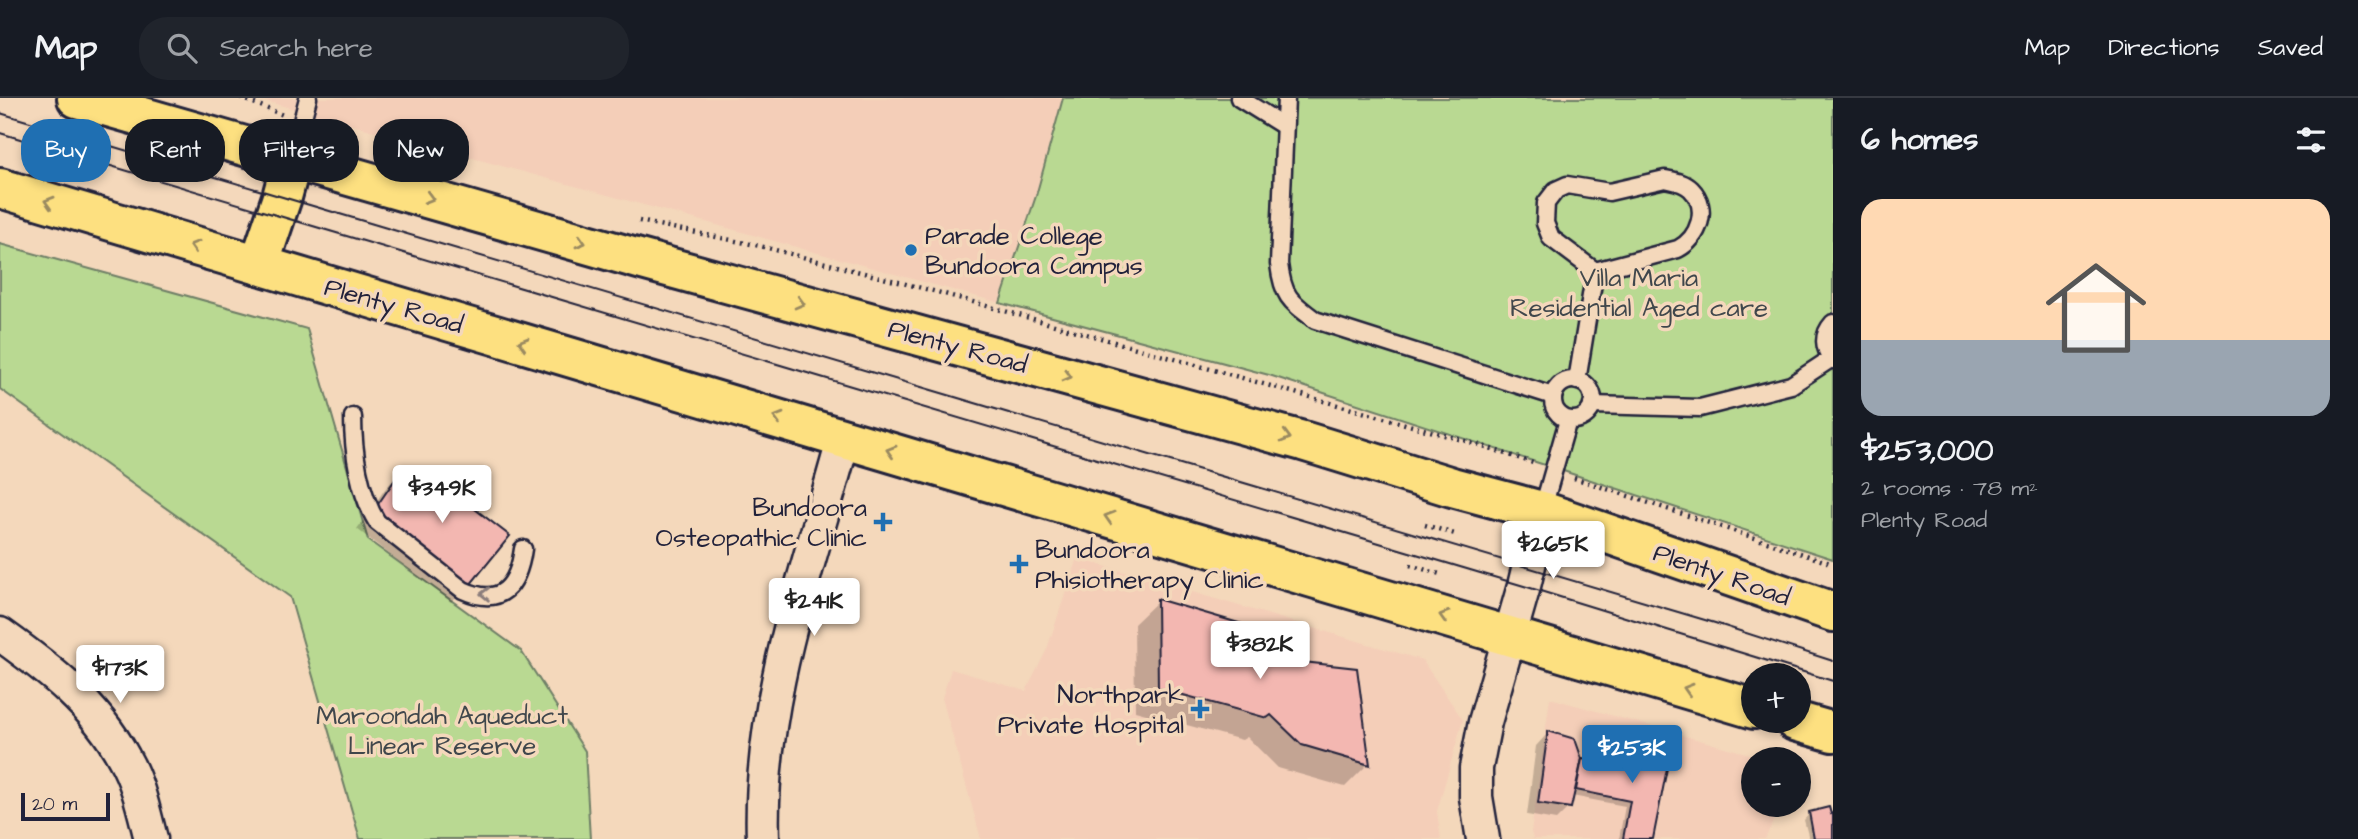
<!DOCTYPE html>
<meta charset="utf-8">
<style>
body{margin:0;font-family:"Architects Daughter",sans-serif;background:#20242c;color:#f1f3f6;height:100vh;display:flex;flex-direction:column;font-size:26px;white-space:nowrap}
*{box-sizing:border-box;margin:0}
p{font-size:23px;color:#9ea1a6}
.icon{flex:none;width:38px;height:38px;fill:none;stroke:currentColor;stroke-width:2;stroke-linecap:round;stroke-linejoin:round}
.map{position:relative;flex:1;overflow:hidden}
.details{display:flex;flex-direction:column;background:#171b24;width:525px}
.details>*{flex:none}
.guide{position:absolute;left:21px;top:21px;width:665px;height:63px;display:flex;gap:14px}
.controls{position:absolute;left:1741px;top:565px;display:grid;gap:14px}
.controls a{display:grid;place-items:center;width:70px;height:70px;border-radius:50%;background:#171b24;box-shadow:0 4px 10px #0003;font-size:35px}
.scale{position:absolute;left:21px;bottom:18px;width:89px;box-sizing:border-box;padding-left:7px;border:4px solid #22223b;border-top:0;font-size:19px;line-height:24px;white-space:nowrap;color:#22223b;-webkit-text-stroke:5px #f4d8bb;paint-order:stroke}
.price{position:absolute;translate:-50% -60px;padding:0 16px;border-radius:7px;background:#fff;color:#222;font-size:23px;line-height:46px;filter:drop-shadow(0 2px 4px #0008)}
.price::after{content:'';position:absolute;left:50%;top:42px;width:21px;height:16px;margin-left:-10px;background:inherit;clip-path:polygon(0 0,100% 0,50% 100%)}
.price.on{background:#1f6fb2;color:#fff}
ul{padding:0;list-style:none}
li{display:grid;align-content:center;gap:14px;height:371px;padding:0 28px}
li span{display:grid;place-items:center;height:217px;border-radius:21px;color:#555}
li>.icon{margin-inline-start:auto}
span .icon{width:126px;height:126px;fill:#fffc;stroke-width:1}
li b{font-size:30px}
h2{display:flex;justify-content:space-between;align-items:center;height:84px;padding:0 28px;font-size:30px}
.pill{padding:0 24px;border-radius:28px;background:#171b24;box-shadow:0 4px 10px #0003;font-size:24px;line-height:63px}
.pill.on{background:#1f6fb2;color:#fff}
header{display:flex;align-items:center;gap:42px;box-sizing:border-box;height:98px;padding:0 35px;background:#171b24;border-bottom:2px solid #363941}
header strong{font-size:33px}
nav{display:flex;gap:38px;margin-inline-start:auto;font-size:24px}
.search{width:490px;height:63px;background:#20242c;display:flex;align-items:center;gap:18px;box-sizing:border-box;padding:0 24px;border-radius:28px;color:#9ea1a6;font-size:26px}
main{display:flex;flex:1;min-height:0}
.map>svg:first-child{display:block}
.built{fill:#f4ceb8}
.green{fill:#b9d992;stroke:#6e7e66;stroke-width:2}
.shadow{fill:#0003}
.building{fill:#f3b7b1;stroke:#22223b;stroke-width:2}
.lines{fill:none;stroke-linecap:round;stroke-linejoin:round}
.service-casing{stroke:#22223b;stroke-width:21}
.minor-casing{stroke:#22223b;stroke-width:37}
.trunk-casing{stroke:#22223b;stroke-width:44}
.path{stroke:#22223b;stroke-width:4.5;stroke-dasharray:2 5;stroke-linecap:butt}
.service{stroke:#f4d8bb;stroke-width:16}
.minor{stroke:#f4d8bb;stroke-width:32}
.trunk{stroke:#fde080;stroke-width:38}
.tram{stroke:#22223b;stroke-width:2}
.oneway{stroke:#9a8a61}
.oneway2{stroke:#8b7d7b}
.poi-dot{fill:#1f6fb2;stroke:#f4d8bb;stroke-width:2.5}
.labels{text-anchor:middle;stroke-width:7;stroke-linejoin:round;paint-order:stroke}
.poi-label{font-size:26px;fill:#22223b;stroke:#f4d8bb;text-anchor:start}
.park-label{font-size:26px;fill:#40474c;stroke:#f4d8bb}
.street-label{font-size:26px;fill:#22223b;stroke:#f4d8bb}
</style>
<header>
<strong>Map</strong>
<div class="search"><svg class="icon" aria-label="search" viewBox="0 0 24 24"><circle cx="10" cy="10" r="6"/><path d="M15 15l6 6"/></svg>Search here</div>
<nav><a>Map</a><a>Directions</a><a>Saved</a></nav>
</header>
<main>
<div class="map">
<svg width="1833" height="741" viewBox="0 0 1833 741">
<rect width="100%" height="100%" fill="#f4d8bb"/>
<filter id="ink" filterUnits="userSpaceOnUse"><feTurbulence type="fractalNoise" baseFrequency=".0143" numOctaves="2"/><feDisplacementMap in="SourceGraphic" scale="14" xChannelSelector="R" yChannelSelector="G"/><feConvolveMatrix kernelMatrix="1 2 1 2 8 2 1 2 1" color-interpolation-filters="sRGB"/></filter>
<g filter="url(#ink)">
<g class="built">
<polygon points="254,0 1063,0 1036,98 1000,205"/>
<polygon points="1077,460 1422,562 1463,622 1437,713 1441,741 981,741 942,600 951,571 1026,593 1047,551"/>
<polygon points="1550,600 1767,661 1754,662 1754,707 1781,707 1765,741 1533,741 1531,734"/>
</g>
<g class="green">
<polygon points="1063,0 1833,0 1833,461 1269,277 1000,205 1036,98"/>
<polygon points="0,146 307,231 368,442 521,553 585,653 590,741 360,741 290,499 0,291"/>
</g>
<g class="shadow">
<polygon points="403,372 469,486 451,504 357,431 385,391"/>
<polygon points="1158,503 1368,666 1345,689 1278,670 1247,639 1242,642 1135,613 1134,526"/>
<polygon points="1548,635 1580,662 1626,671 1631,646 1637,640 1652,741 1619,741 1625,708 1572,698 1569,709 1556,722 1527,717 1536,648"/>
<polygon points="1810,715 1833,717 1833,741 1809,741 1804,722"/>
</g>
<g class="building">
<polygon points="403,370 429,390 436,381 510,438 470,487 374,412"/>
<polygon points="1157,501 1242,526 1285,562 1357,570 1370,667 1302,647 1271,617 1267,620 1158,590"/>
<polygon points="1548,633 1575,641 1582,661 1571,710 1538,705"/>
<polygon points="1637,638 1672,645 1653,741 1623,741 1630,703 1576,692 1582,661 1630,670"/>
<polygon points="1829,709 1831,716 1833,715 1833,741 1814,741 1809,714"/>
</g>
<g class="lines">
<g class="service-casing">
<g id="service">
<polyline points="1239,0 1284,28"/>
<path d="M1286 0 1279 166C1283 199 1290 203 1315 222L1553 298"/>
<polyline points="292,62 308,0"/>
<path d="M1665 81C1674 83 1684 84 1691 91 1710 110 1699 140 1678 151L1595 173 1551 140 1545 125 1546 105 1556 92 1567 87 1609 94Z"/>
<path d="M1833 225C1822 237 1823 250 1833 262"/>
<circle cx="1573" cy="302" r="20"/>
<polyline points="1577,283 1595,173"/>
<polyline points="1592,307 1700,310 1791,287 1832,260"/>
<path d="M353 319C353 353 359 395 377 424L463 492C502 510 518 487 523 451"/>
<polyline points="1542,413 1568,322"/>
</g>
</g>
<g class="minor-casing">
<g id="minor">
<path d="M0 536C49 571 95 606 124 660 138 684 144 714 151 741"/>
<path d="M763 741C758 602 809 471 844 339"/>
<polyline points="1483,741 1476,699 1476,670 1485,624 1524,488 1542,413"/>
</g>
</g>
<g class="trunk-casing">
<g id="trunk">
<polyline points="77,0 639,161 1303,343 1452,389 1542,413 1833,514"/>
<polyline points="0,90 1754,611"/>
<polyline points="259,167 282,99 292,62"/>
<polyline points="1795,623 1833,634"/>
</g>
</g>
<g class="path">
<polyline points="241,0 283,17"/>
<polyline points="639,123 760,148 941,195 1483,348 1533,365"/>
<polyline points="1574,380 1833,466"/>
<polyline points="1425,427 1455,436"/>
<polyline points="1410,467 1443,477"/>
</g>
<use href="#service" class="service"/>
<use href="#minor" class="minor"/>
<use href="#trunk" class="trunk"/>
<g class="tram">
<polyline points="0,15 1715,525 1833,563"/>
<polyline points="0,35 1524,488 1833,583"/>
</g>
</g>
<defs><path id="oneway-chevron" d="M-2-3.5L2.5 0L-2 3.5" fill="none" stroke-width="1.6" stroke-linecap="round" stroke-linejoin="round" transform="scale(1.75)"/></defs>
<g class="oneway">
<use href="#oneway-chevron" transform="translate(429 100) rotate(16)"/>
<use href="#oneway-chevron" transform="translate(49 104) rotate(-163)"/>
<use href="#oneway-chevron" transform="translate(581 144) rotate(16)"/>
<use href="#oneway-chevron" transform="translate(194 148) rotate(-163)"/>
<use href="#oneway-chevron" transform="translate(800 205) rotate(15)"/>
<use href="#oneway-chevron" transform="translate(523 245) rotate(-164)"/>
<use href="#oneway-chevron" transform="translate(1067 278) rotate(15)"/>
<use href="#oneway-chevron" transform="translate(778 320) rotate(-164)"/>
<use href="#oneway-chevron" transform="translate(1286 339) rotate(15)"/>
<use href="#oneway-chevron" transform="translate(891 353) rotate(-163)"/>
<use href="#oneway-chevron" transform="translate(1109 419) rotate(-163)"/>
<use href="#oneway-chevron" transform="translate(1444 518) rotate(-164)"/>
<use href="#oneway-chevron" transform="translate(1688 591) rotate(-163)"/>
</g>
<use class="oneway2" href="#oneway-chevron" transform="translate(485 496) rotate(-179)"/>
</g>
<g class="poi-dot">
<circle cx="911" cy="152" r="7"/>
<path d="M879.5 413.5h7v7h7v7h-7v7h-7v-7h-7v-7h7z"/>
<path d="M1015.5 455.5h7v7h7v7h-7v7h-7v-7h-7v-7h7z"/>
<path d="M1196.5 600.5h7v7h7v7h-7v7h-7v-7h-7v-7h7z"/>
</g>
<g class="labels">
<g class="poi-label">
<text x="925" y="146">Parade College<tspan x="925" dy="30">Bundoora Campus</tspan></text>
<text x="867" y="418" text-anchor="end">Bundoora<tspan x="867" dy="30">Osteopathic Clinic</tspan></text>
<text x="1035" y="460">Bundoora<tspan x="1035" dy="30">Phisiotherapy Clinic</tspan></text>
<text x="1184" y="605" text-anchor="end">Northpark<tspan x="1184" dy="30">Private Hospital</tspan></text>
</g>
<g class="park-label">
<text x="1639" y="188">Villa Maria<tspan x="1639" dy="30">Residential Aged care</tspan></text>
<text x="442" y="626">Maroondah Aqueduct<tspan x="442" dy="30">Linear Reserve</tspan></text>
</g>
<g class="street-label">
<text transform="translate(394 207) rotate(16)" y="9">Plenty Road</text>
<text transform="translate(958 248) rotate(15)" y="9">Plenty Road</text>
<text transform="translate(1722 476) rotate(19)" y="9">Plenty Road</text>
</g>
</g>
</svg>
<div class="controls">
<a>+</a>
<a>−</a>
</div>
<div class="scale">20 m</div>
<b class="price" style="left:442px;top:427px">$349K</b>
<b class="price" style="left:1553px;top:483px">$265K</b>
<b class="price" style="left:814px;top:540px">$241K</b>
<b class="price" style="left:1260px;top:583px">$382K</b>
<b class="price" style="left:120px;top:607px">$173K</b>
<b class="price on" style="left:1632px;top:687px">$253K</b>
<div class="guide">
<a class="pill on">Buy</a>
<a class="pill">Rent</a>
<a class="pill">Filters</a>
<a class="pill">New</a>
</div>
</div>
<section class="details">
<h2>6 homes<svg class="icon" aria-label="filters" viewBox="0 0 24 24"><path d="M4 7h16M4 17h16"/><circle cx="9" cy="7" r="2"/><circle cx="15" cy="17" r="2"/></svg></h2>
<ul>
<li><span style="background:linear-gradient(#ffd9b3 65%,#9aa5b1 0)"><svg class="icon" aria-label="home" viewBox="0 0 24 24"><path d="M3 11l9-7 9 7M6 9v11h12V9"/></svg></span><div><b>$253,000</b><p>2 rooms · 78 m²</p><p>Plenty Road</p></div></li>
</ul>
</section>
</main>
